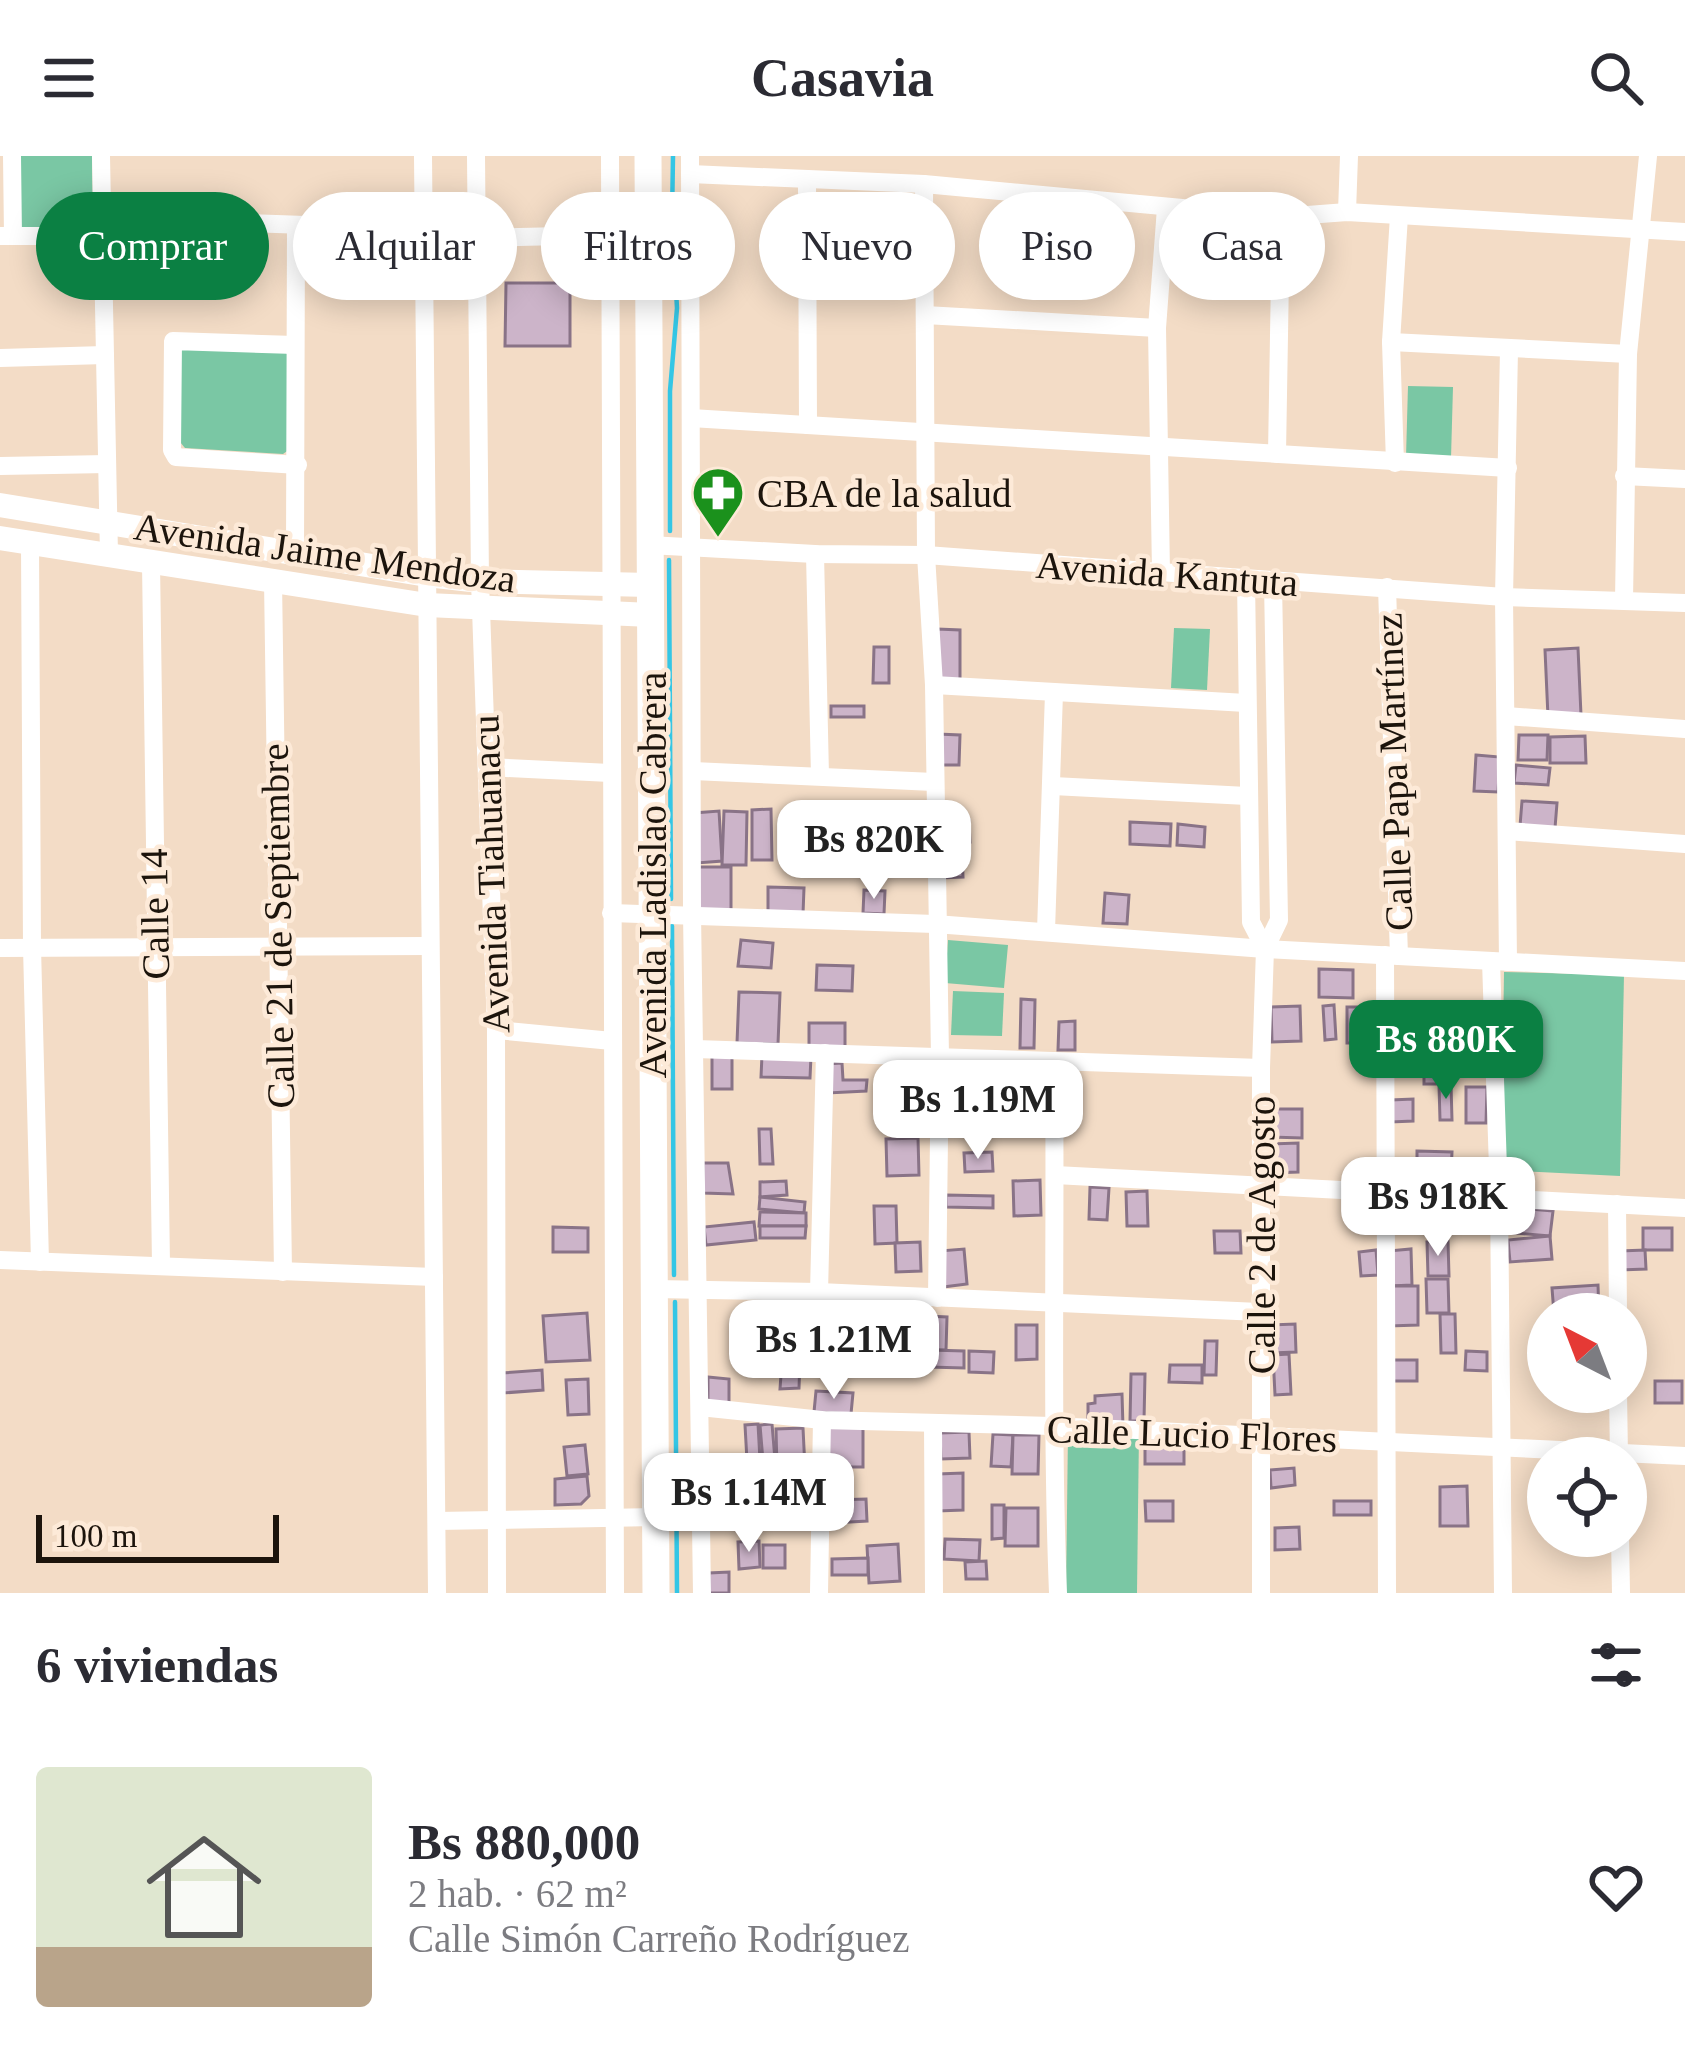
<!DOCTYPE html>
<html lang="es">
<meta charset="utf-8">
<style>
body{margin:0;font-family:"Times New Roman",serif;background:#f7f7f7;color:#2b2b33;height:100vh;display:flex;flex-direction:column;font-size:45px;white-space:nowrap}
*{box-sizing:border-box;margin:0}
p{font-size:39px;color:#7c7c81}
.icon{flex:none;width:66px;height:66px;fill:none;stroke:currentColor;stroke-width:2;stroke-linecap:round;stroke-linejoin:round}
.map{position:relative;height:1437px;overflow:hidden}
.side{display:flex;flex-direction:column;background:#fff;flex:1}
.side>*{flex:none}
.hud{position:absolute;left:36px;top:36px;width:1614px;height:108px;display:flex;gap:24px}
.needle{width:78px;rotate:318deg}
.tools{position:absolute;left:1527px;top:1137px;display:grid;gap:24px}
.tools a{display:grid;place-items:center;width:120px;height:120px;border-radius:50%;background:#fff;box-shadow:0 6px 30px #0003;font-size:60px}
.scale{position:absolute;left:36px;bottom:30px;width:243px;box-sizing:border-box;padding-left:12px;border:6px solid #1c140c;border-top:0;font-size:33px;line-height:42px;white-space:nowrap;color:#1c140c;-webkit-text-stroke:9px #fdead8;paint-order:stroke}
.price{position:absolute;translate:-50% -102px;padding:0 27px;border-radius:24px;background:#fff;color:#222;font-size:39px;line-height:78px;filter:drop-shadow(0 3px 6px #0008)}
.price::after{content:'';position:absolute;left:50%;top:72px;width:36px;height:27px;margin-left:-18px;background:inherit;clip-path:polygon(0 0,100% 0,50% 100%)}
.price.current{background:#0b8043;color:#fff}
ul{padding:0;list-style:none}
li{display:flex;align-items:center;gap:36px;height:300px;padding:0 36px}
li span{display:grid;place-items:center;flex:none;width:336px;height:240px;border-radius:12px;color:#555}
li>.icon{margin-inline-start:auto}
span .icon{width:144px;height:144px;fill:#fffc;stroke-width:1}
li b{font-size:51px}
h2{display:flex;justify-content:space-between;align-items:center;height:144px;padding:0 36px;font-size:51px}
.tag{padding:0 42px;border-radius:54px;background:#fff;box-shadow:0 6px 30px #0003;font-size:42px;line-height:108px}
.tag.current{background:#0b8043;color:#fff}
header{display:flex;justify-content:space-between;align-items:center;height:156px;padding:0 36px;background:#fff;font-size:54px;font-weight:700}
.map>svg:first-child{display:block}
.green{fill:#7ac7a4}
.lines{fill:none;stroke-linecap:round;stroke-linejoin:round}
.stream{stroke:#34c6e5;stroke-width:4.5}
.building{fill:#ccb4c9;stroke:#897387;stroke-width:3}
.minor{stroke:#fff;stroke-width:18}
.major{stroke:#fff;stroke-width:24}
.highway{stroke:#fff;stroke-width:27}
.labels{text-anchor:middle;stroke-width:9;stroke-linejoin:round;paint-order:stroke}
.poi-label{font-size:39px;fill:#1c140c;stroke:#fdead8;text-anchor:start}
.street-label{font-size:39px;fill:#1c140c;stroke:#fdead8}
</style>
<header><svg class="icon" aria-label="menu" viewBox="0 0 24 24"><path d="M4 6h16M4 12h16M4 18h16"/></svg>Casavia<svg class="icon" aria-label="search" viewBox="0 0 24 24"><circle cx="10" cy="10" r="6"/><path d="M15 15l6 6"/></svg></header>
<div class="map">
<svg width="1685" height="1437" viewBox="0 0 1685 1437">
<rect width="100%" height="100%" fill="#f3dcc6"/>
<g class="green">
<polygon points="20,0 92,0 93,71 20,72"/>
<polygon points="186,190 283,195 289,199 290,293 283,298 185,292 180,286 178,197"/>
<polygon points="1408,230 1453,231 1451,302 1406,301"/>
<polygon points="1174,472 1210,473 1207,534 1171,532"/>
<polygon points="948,784 1008,789 1004,832 945,827"/>
<polygon points="1504,816 1624,819 1620,1020 1501,1014"/>
<polygon points="953,835 1004,837 1002,880 951,879"/>
<polygon points="1139,1275 1137,1437 1066,1437 1068,1276"/>
</g>
<g class="lines">
<g class="stream">
<polyline points="670,375 670,235 677,152 672,63 673,0"/>
<polyline points="669,404 671,743"/>
<polyline points="672,770 674,1119"/>
<polyline points="675,1146 677,1437"/>
</g>
</g>
<g class="building">
<polygon points="506,127 570,127 570,190 505,190"/>
<polygon points="937,473 960,474 960,525 937,522"/>
<polygon points="874,491 889,491 889,527 873,527"/>
<polygon points="1578,492 1581,559 1548,561 1545,494"/>
<rect x="831" y="550" width="33" height="11"/>
<polygon points="937,578 960,579 959,609 936,609"/>
<polygon points="1519,579 1548,579 1547,604 1518,604"/>
<polygon points="1585,580 1586,607 1550,607 1550,581"/>
<polygon points="1476,599 1500,601 1498,636 1474,635"/>
<polygon points="1516,609 1550,612 1548,629 1514,627"/>
<polygon points="1522,645 1557,647 1555,672 1520,670"/>
<polygon points="771,653 772,704 752,704 752,654"/>
<polygon points="719,655 722,705 697,707 694,657"/>
<polygon points="724,655 747,656 746,709 722,709"/>
<polygon points="850,656 885,657 884,680 849,678"/>
<polygon points="816,659 844,659 844,695 815,695"/>
<polygon points="969,665 970,686 938,688 937,667"/>
<polygon points="1130,666 1171,668 1170,690 1130,688"/>
<polygon points="1178,668 1205,671 1204,691 1177,689"/>
<polygon points="962,693 963,721 939,722 938,694"/>
<polygon points="697,711 731,711 731,754 696,754"/>
<polygon points="768,731 804,732 803,758 768,758"/>
<polygon points="864,734 885,735 884,758 863,757"/>
<polygon points="1105,737 1129,739 1127,768 1103,767"/>
<polygon points="741,784 773,787 771,812 738,810"/>
<polygon points="817,809 853,810 852,835 816,834"/>
<polygon points="1319,813 1353,814 1353,842 1319,841"/>
<polygon points="739,836 780,837 778,888 737,887"/>
<polygon points="1021,843 1035,844 1034,892 1020,892"/>
<polygon points="1334,849 1336,883 1325,884 1323,850"/>
<polygon points="1300,850 1301,885 1272,886 1271,851"/>
<rect x="1347" y="851" width="23" height="36"/>
<polygon points="1075,865 1075,894 1058,894 1059,866"/>
<polygon points="809,867 845,867 845,891 809,892"/>
<polygon points="1424,895 1440,895 1439,928 1424,928"/>
<rect x="712" y="897" width="20" height="36"/>
<polygon points="762,899 811,900 810,922 761,921"/>
<polygon points="842,907 843,924 867,924 866,935 828,937 827,908"/>
<rect x="941" y="926" width="49" height="17"/>
<polygon points="1451,928 1452,964 1440,964 1439,929"/>
<polygon points="1466,931 1487,931 1486,967 1466,967"/>
<polygon points="1413,943 1413,965 1391,966 1391,944"/>
<rect x="1016" y="948" width="26" height="22"/>
<polygon points="1268,953 1302,953 1302,982 1267,981"/>
<polygon points="759,973 771,973 773,1008 760,1008"/>
<polygon points="918,982 919,1019 887,1020 886,983"/>
<polygon points="1298,987 1298,1016 1267,1017 1267,988"/>
<polygon points="1417,995 1452,996 1451,1018 1417,1018"/>
<polygon points="992,996 993,1015 965,1016 964,997"/>
<polygon points="703,1007 728,1007 733,1038 703,1037"/>
<polygon points="1040,1024 1041,1059 1014,1060 1013,1025"/>
<polygon points="786,1025 787,1039 760,1041 760,1026"/>
<polygon points="1090,1031 1109,1032 1107,1064 1089,1063"/>
<polygon points="1147,1035 1148,1070 1127,1070 1126,1036"/>
<polygon points="946,1039 993,1040 993,1052 946,1051"/>
<polygon points="760,1041 805,1046 804,1057 759,1053"/>
<polygon points="874,1050 896,1050 897,1087 875,1088"/>
<polygon points="1506,1051 1553,1055 1550,1080 1504,1076"/>
<polygon points="760,1056 806,1057 806,1070 759,1070"/>
<polygon points="754,1066 756,1084 706,1089 704,1071"/>
<polygon points="760,1070 806,1070 805,1082 760,1082"/>
<polygon points="553,1071 588,1072 588,1096 553,1096"/>
<rect x="1643" y="1072" width="29" height="22"/>
<polygon points="1214,1075 1240,1075 1241,1097 1215,1097"/>
<polygon points="1550,1080 1552,1103 1510,1106 1508,1084"/>
<polygon points="1448,1085 1449,1120 1428,1120 1427,1086"/>
<polygon points="920,1086 921,1115 896,1116 895,1087"/>
<polygon points="964,1093 967,1128 943,1131 939,1095"/>
<polygon points="1411,1093 1412,1129 1390,1130 1388,1095"/>
<polygon points="1376,1094 1378,1119 1361,1120 1359,1096"/>
<polygon points="1645,1094 1646,1113 1620,1114 1620,1095"/>
<polygon points="1426,1123 1448,1123 1449,1157 1427,1157"/>
<polygon points="1598,1129 1599,1158 1554,1158 1552,1132"/>
<polygon points="1390,1130 1418,1130 1418,1169 1389,1170"/>
<polygon points="587,1157 590,1204 546,1206 543,1160"/>
<polygon points="1440,1158 1455,1158 1456,1197 1441,1197"/>
<polygon points="926,1160 947,1161 946,1194 925,1194"/>
<polygon points="814,1161 854,1165 851,1191 811,1187"/>
<polygon points="1295,1168 1296,1196 1271,1197 1270,1169"/>
<polygon points="1016,1169 1037,1169 1037,1203 1016,1204"/>
<polygon points="779,1170 812,1173 810,1187 778,1185"/>
<polygon points="1205,1185 1217,1185 1216,1219 1204,1219"/>
<polygon points="861,1191 895,1193 894,1207 860,1206"/>
<polygon points="930,1194 964,1195 964,1212 929,1211"/>
<polygon points="907,1195 930,1196 929,1213 906,1211"/>
<polygon points="969,1195 994,1196 993,1217 969,1216"/>
<polygon points="1466,1195 1487,1196 1487,1215 1465,1214"/>
<polygon points="1289,1198 1291,1238 1275,1239 1273,1199"/>
<polygon points="800,1204 799,1232 780,1233 782,1205"/>
<rect x="1388" y="1204" width="29" height="21"/>
<polygon points="1170,1209 1202,1209 1202,1227 1169,1226"/>
<polygon points="542,1214 543,1234 503,1237 502,1217"/>
<polygon points="1131,1218 1145,1218 1144,1265 1130,1265"/>
<polygon points="708,1221 729,1223 729,1250 708,1248"/>
<polygon points="588,1223 589,1258 568,1259 566,1224"/>
<rect x="1655" y="1225" width="27" height="22"/>
<polygon points="816,1235 853,1237 851,1258 814,1256"/>
<polygon points="1122,1238 1123,1271 1096,1269 1088,1263 1088,1248 1095,1247 1095,1240"/>
<polygon points="758,1268 760,1304 747,1305 745,1269"/>
<polygon points="772,1268 775,1304 763,1305 760,1269"/>
<rect x="828" y="1268" width="35" height="43"/>
<polygon points="803,1272 805,1313 777,1313 776,1273"/>
<polygon points="969,1276 970,1302 941,1303 940,1277"/>
<polygon points="993,1278 1013,1279 1011,1311 991,1310"/>
<polygon points="1013,1279 1039,1279 1038,1318 1012,1318"/>
<rect x="1145" y="1283" width="39" height="25"/>
<polygon points="585,1289 588,1318 567,1320 564,1291"/>
<polygon points="762,1306 774,1306 773,1339 761,1339"/>
<polygon points="1294,1312 1295,1329 1271,1332 1270,1314"/>
<polygon points="963,1317 963,1354 938,1355 938,1318"/>
<polygon points="587,1320 589,1340 581,1348 555,1349 555,1323"/>
<polygon points="1467,1330 1468,1370 1440,1370 1440,1331"/>
<polygon points="866,1343 867,1365 833,1367 832,1344"/>
<polygon points="1145,1345 1173,1345 1173,1365 1146,1365"/>
<rect x="1334" y="1345" width="37" height="14"/>
<polygon points="992,1349 1004,1349 1004,1382 992,1383"/>
<polygon points="1006,1352 1038,1352 1038,1390 1005,1390"/>
<polygon points="1299,1371 1300,1393 1275,1394 1275,1372"/>
<polygon points="945,1383 980,1384 979,1405 944,1403"/>
<polygon points="759,1385 760,1411 739,1413 738,1386"/>
<polygon points="898,1388 900,1425 869,1427 867,1390"/>
<rect x="763" y="1389" width="22" height="23"/>
<polygon points="868,1402 868,1419 832,1419 832,1403"/>
<polygon points="986,1405 987,1423 966,1423 965,1406"/>
<polygon points="729,1416 729,1437 709,1437 709,1417"/>
</g>
<g class="lines">
<g class="minor">
<polyline points="12,0 13,80"/>
<polyline points="101,0 109,399"/>
<polyline points="423,0 437,1437"/>
<polyline points="476,0 480,425 496,874 497,1437"/>
<polyline points="610,0 615,1437"/>
<polyline points="690,0 692,757 702,1437"/>
<polyline points="690,18 924,28 1281,61 1347,56 1685,76"/>
<polyline points="807,23 808,269"/>
<polyline points="924,28 926,399 934,529 940,901 937,1142"/>
<polyline points="1347,56 1349,0"/>
<polyline points="102,62 424,73 477,82 649,78"/>
<polyline points="0,80 102,80"/>
<polyline points="925,159 1157,172"/>
<polyline points="1391,186 1628,198"/>
<polyline points="295,189 173,185 172,294 176,301 298,309"/>
<polyline points="0,202 105,199"/>
<polyline points="691,262 1508,312"/>
<polyline points="1277,298 1281,61"/>
<polyline points="1395,307 1391,186 1399,60"/>
<polyline points="0,310 107,308"/>
<polyline points="1624,320 1685,323"/>
<polyline points="30,387 32,791 40,1106"/>
<polyline points="649,389 815,398 926,399 1504,441 1685,447"/>
<polyline points="295,396 296,69"/>
<polyline points="815,398 820,620"/>
<polyline points="151,407 161,1109"/>
<polyline points="1161,417 1157,172 1166,52"/>
<polyline points="273,424 283,1116"/>
<polyline points="1246,424 1251,766 1265,793"/>
<polyline points="1387,431 1399,800"/>
<polyline points="1624,444 1628,198 1648,0"/>
<polyline points="934,529 1246,547"/>
<polyline points="1506,560 1685,573"/>
<polyline points="487,611 610,617"/>
<polyline points="693,615 934,626"/>
<polyline points="1053,630 1247,640"/>
<polyline points="1507,675 1685,688"/>
<polyline points="611,757 935,768 1265,793 1685,815"/>
<polyline points="1046,775 1054,537"/>
<polyline points="0,792 429,790"/>
<polyline points="1385,799 1387,1437"/>
<polyline points="1491,805 1499,1042 1503,1437"/>
<polyline points="1508,806 1504,441 1509,194"/>
<polyline points="496,874 612,885"/>
<polyline points="695,893 1261,912"/>
<path d="M1054 905C1056 1083 1051 1260 1058 1437"/>
<polyline points="1055,1019 1685,1052"/>
<polyline points="1617,1048 1618,1158"/>
<polyline points="0,1104 434,1121"/>
<polyline points="654,1133 819,1136 1259,1156"/>
<polyline points="819,1136 825,897"/>
<polyline points="1618,1236 1619,1302"/>
<polyline points="700,1251 822,1264 1052,1270 1685,1300"/>
<polyline points="933,1268 934,1437"/>
<polyline points="437,1365 657,1361"/>
<polyline points="1620,1380 1621,1437"/>
<polyline points="819,1437 822,1264"/>
<polyline points="1261,1437 1261,912 1265,793 1279,764 1273,426"/>
</g>
<g class="major">
<polyline points="0,349 427,419 480,425 650,429"/>
<polyline points="0,382 427,449 651,459"/>
</g>
<polyline class="highway" points="648,0 656,1437"/>
</g>
<defs>
<g id="pharmacy-pin" transform="scale(2.7)"><path d="M0 17L-7.5 6A9.5 9.5 0 1 1 7.5 6Z" fill="#1b911c" stroke="#fdead8"/><path d="M-2-6h4v4h4v4h-4v4h-4v-4h-4v-4h4Z" fill="#fff"/></g>
</defs>
<g fill-rule="evenodd">
<use href="#pharmacy-pin" x="718" y="337"/>
</g>
<g class="labels">
<g class="poi-label">
<text x="757" y="351">CBA de la salud</text>
</g>
<g class="street-label">
<text transform="translate(325 396) rotate(8)" y="14">Avenida Jaime Mendoza</text>
<text transform="translate(1167 417) rotate(4)" y="14">Avenida Kantuta</text>
<text transform="translate(1393 616) rotate(-92)" y="14">Calle Papa Martínez</text>
<text transform="translate(490 718) rotate(-92)" y="14">Avenida Tiahuanacu</text>
<text transform="translate(652 719) rotate(-90)" y="14">Avenida Ladislao Cabrera</text>
<text transform="translate(154 758) rotate(-91)" y="14">Calle 14</text>
<text transform="translate(277 770) rotate(-91)" y="14">Calle 21 de Septiembre</text>
<text transform="translate(1261 1079) rotate(-90)" y="14">Calle 2 de Agosto</text>
<text transform="translate(1192 1277) rotate(2)" y="14">Calle Lucio Flores</text>
</g>
</g>
</svg>
<div class="tools">
<a><svg class="needle" viewBox="-14 -14 28 28"><path d="M0-13l5 13h-10z" fill="#e53935"/><path d="M0 13l5-13h-10z" fill="#7c7c81"/></svg></a>
<a><svg class="icon" aria-label="locate" viewBox="0 0 24 24"><circle cx="12" cy="12" r="6"/><path d="M12 2v4M12 18v4M2 12h4M18 12h4"/></svg></a>
</div>
<div class="scale">100 m</div>
<b class="price" style="left:874px;top:746px">Bs 820K</b>
<b class="price current" style="left:1446px;top:946px">Bs 880K</b>
<b class="price" style="left:978px;top:1006px">Bs 1.19M</b>
<b class="price" style="left:1438px;top:1103px">Bs 918K</b>
<b class="price" style="left:834px;top:1246px">Bs 1.21M</b>
<b class="price" style="left:749px;top:1399px">Bs 1.14M</b>
<div class="hud">
<a class="tag current">Comprar</a>
<a class="tag">Alquilar</a>
<a class="tag">Filtros</a>
<a class="tag">Nuevo</a>
<a class="tag">Piso</a>
<a class="tag">Casa</a>
</div>
</div>
<section class="side">
<h2>6 viviendas<svg class="icon" aria-label="filters" viewBox="0 0 24 24"><path d="M4 7h16M4 17h16"/><circle cx="9" cy="7" r="2"/><circle cx="15" cy="17" r="2"/></svg></h2>
<ul>
<li><span style="background:linear-gradient(#dfe7d0 75%,#b9a48a 0)"><svg class="icon" aria-label="home" viewBox="0 0 24 24"><path d="M3 11l9-7 9 7M6 9v11h12V9"/></svg></span><div><b>Bs 880,000</b><p>2 hab. · 62 m²</p><p>Calle Simón Carreño Rodríguez</p></div><svg class="icon" aria-label="heart" viewBox="0 0 24 24"><path d="M12 20l-8-8c-3-5 5-10 8-4 3-6 11-1 8 4z"/></svg></li>
</ul>
</section>
